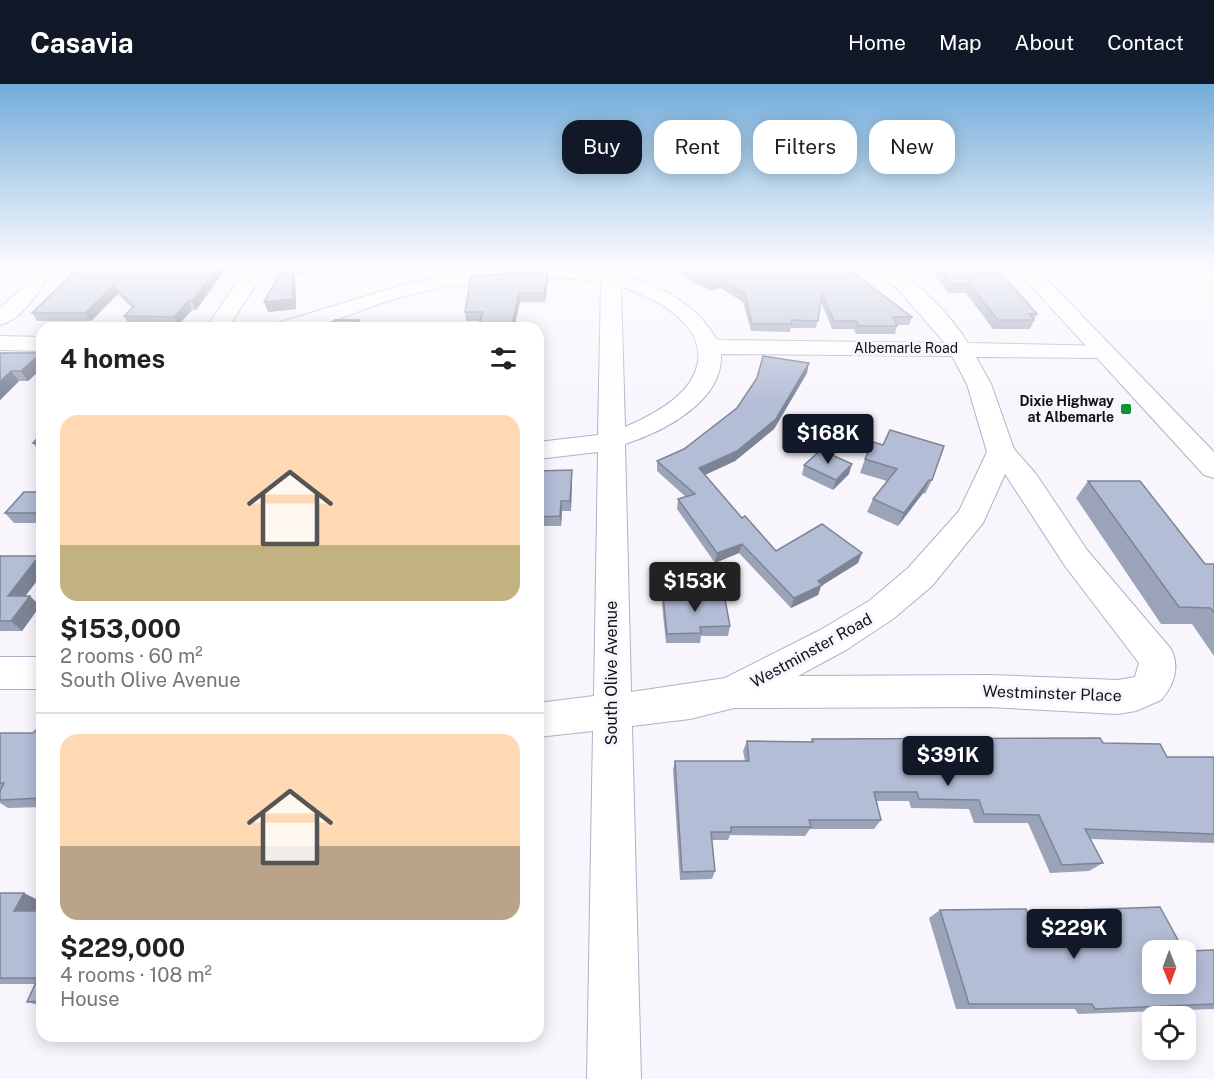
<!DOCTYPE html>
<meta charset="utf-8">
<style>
body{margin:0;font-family:"Public Sans",sans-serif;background:#f6f6f6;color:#222;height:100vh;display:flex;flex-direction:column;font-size:22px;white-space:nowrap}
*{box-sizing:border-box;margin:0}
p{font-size:20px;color:#767676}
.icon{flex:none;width:33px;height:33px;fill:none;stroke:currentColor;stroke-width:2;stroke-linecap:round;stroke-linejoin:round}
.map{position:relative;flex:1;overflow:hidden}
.side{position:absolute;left:36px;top:238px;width:508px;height:720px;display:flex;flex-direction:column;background:#fff;border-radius:18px;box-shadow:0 3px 15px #0003}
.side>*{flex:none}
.banner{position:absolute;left:562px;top:36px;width:561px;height:54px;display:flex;gap:12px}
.needle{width:39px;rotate:179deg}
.fabs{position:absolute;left:1142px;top:856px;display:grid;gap:12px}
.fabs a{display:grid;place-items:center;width:54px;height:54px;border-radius:12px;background:#fff;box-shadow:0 3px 15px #0003;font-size:30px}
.price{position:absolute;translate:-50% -51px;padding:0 14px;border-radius:6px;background:#111827;color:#fff;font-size:20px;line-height:39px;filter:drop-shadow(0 2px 3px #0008)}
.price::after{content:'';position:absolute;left:50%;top:36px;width:18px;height:14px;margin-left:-9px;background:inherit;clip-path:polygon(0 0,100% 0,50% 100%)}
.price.current{background:#222;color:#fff}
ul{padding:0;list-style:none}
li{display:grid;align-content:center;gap:12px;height:318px;padding:0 24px}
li+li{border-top:2px solid #e0e0e0}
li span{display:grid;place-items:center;height:186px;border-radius:18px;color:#555}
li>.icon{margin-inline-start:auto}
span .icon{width:108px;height:108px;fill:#fffc;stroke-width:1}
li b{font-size:26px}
h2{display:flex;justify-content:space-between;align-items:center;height:72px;padding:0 24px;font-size:26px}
.tag{padding:0 21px;border-radius:18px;background:#fff;box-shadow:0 3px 15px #0003;font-size:21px;line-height:54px}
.tag.current{background:#111827;color:#fff}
header{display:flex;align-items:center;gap:36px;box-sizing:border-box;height:84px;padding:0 30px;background:#111827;color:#fff}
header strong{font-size:28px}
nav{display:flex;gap:33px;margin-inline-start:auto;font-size:21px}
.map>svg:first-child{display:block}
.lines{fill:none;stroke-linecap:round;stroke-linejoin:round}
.minor-casing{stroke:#b6aec7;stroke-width:2}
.major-casing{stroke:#b6aec7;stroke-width:2}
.minor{fill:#fff;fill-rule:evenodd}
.major{fill:#fff;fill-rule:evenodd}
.wall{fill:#9aa3b8}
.shaded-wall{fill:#7d8496}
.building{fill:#b3bdd6;stroke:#7d8496;stroke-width:1.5}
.poi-dot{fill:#089830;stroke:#f8f6fc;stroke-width:2}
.labels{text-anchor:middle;stroke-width:6;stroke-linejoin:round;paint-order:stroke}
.far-street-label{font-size:14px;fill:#131019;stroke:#f8f6fc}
.far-poi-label{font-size:14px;font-weight:bold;fill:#131019;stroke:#f8f6fc;text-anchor:end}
.street-label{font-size:16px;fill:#131019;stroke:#f8f6fc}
</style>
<header>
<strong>Casavia</strong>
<nav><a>Home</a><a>Map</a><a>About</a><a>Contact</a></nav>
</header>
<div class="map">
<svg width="1214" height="995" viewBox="0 0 1214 995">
<rect width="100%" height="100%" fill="#f8f6fc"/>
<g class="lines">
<g class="minor-casing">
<g id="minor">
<path d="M35 182H55C42 202 25 235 0 241V224L19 207Z"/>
<polygon points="248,182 268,182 228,244 206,244"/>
<path d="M517 182H562L601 187V182H621V191C661 202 696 219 717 256L945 259 893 200 863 186 860 182C868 182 877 181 884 182 910 186 955 237 968 259L1111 262 1114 267 1111 272 1103 274 976 273 991 300 1014 365 1036 390 1087 466 1171 565C1180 583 1174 601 1161 616L1136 627 1118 630 989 623 734 624 690 635 632 642 641 995H587L593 647 538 653V619L594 612 598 368 538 375V358L598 351 601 198C529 187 454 197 385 218 348 230 314 249 275 244L278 239 405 200 463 188ZM621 203C653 212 708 241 697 282 690 312 651 332 625 343ZM721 270 952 272 967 300 987 368 959 427 908 484 869 517 820 546 725 594 631 608 625 360C663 348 724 317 721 270ZM1005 390 1065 482 1139 579 1135 593 1118 596 989 591 798 592 846 566 893 535 932 502 983 439Z"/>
<polygon points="0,252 42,253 42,267 0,266"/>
<rect x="0" y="573" width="42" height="32"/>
</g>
</g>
<g class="major-casing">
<polygon id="major" points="1013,182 1034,182 1214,368 1214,394 1204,391"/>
</g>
<use href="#minor" class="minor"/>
<use href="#major" class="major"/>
</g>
<g class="wall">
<polygon points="77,182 224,182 225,186 196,226 192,226 178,241 129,241 124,232 132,224 118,210 91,237 37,237 32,229 78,185"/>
<polygon points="284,182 320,182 316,189 295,190 296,225 268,228"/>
<polygon points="475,182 512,182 476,184"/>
<polygon points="663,182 844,182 912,233 909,241 897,241 895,250 856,250 854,245 832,245 821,218 816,244 791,244 790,248 751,247 743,218 720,204 711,207"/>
<polygon points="928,182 972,182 978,189 1037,230 1030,245 993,245 966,209 948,209"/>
<polygon points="548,187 548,196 545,218 520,218 514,244 478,244 480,237 466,237 465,228"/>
<polygon points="0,269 42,270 42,284 28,297 19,297 0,316"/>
<polygon points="807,289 774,345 735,377 705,391 742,434 776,467 858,479 821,502 818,511 791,524 739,469 715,479 677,425 678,415 686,413 657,387 657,377 684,365"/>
<polygon points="42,349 42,376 37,370 39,367 33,359"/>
<polygon points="865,375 932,396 925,410 923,409 898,442 867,428 873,415 887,397 860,389"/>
<polygon points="804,381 849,390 833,406 802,391"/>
<polygon points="572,386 571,427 562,427 561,442 538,442 538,387"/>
<polygon points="1088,397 1205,480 1214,480 1214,572 1192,540 1161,540 1076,414"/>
<polygon points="42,408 42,439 14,439 5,429"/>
<polygon points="0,472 42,476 42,490 25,512 40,522 22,547 0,547"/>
<polygon points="663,511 730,542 728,552 701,552 700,559 666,559 662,521"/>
<polygon points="42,645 42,723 8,724 0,719 0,649 33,649"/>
<polygon points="812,655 1103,659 1167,673 1214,675 1214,759 1090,755 1103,779 1089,787 1050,789 1028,739 974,739 969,725 911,724 909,717 876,717 881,736 874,745 810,745 805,752 730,751 728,756 712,756 715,787 712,795 680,796 673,686 675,677 745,677 743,667 747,657 811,658"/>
<polygon points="0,809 39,827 42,827 42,922 27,918 35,900 0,900"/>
<polygon points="940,826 1035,851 1067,849 1060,834 1076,826 1152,900 1214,866 1214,925 1078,930 1075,925 956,925 929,834"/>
</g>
<g class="shaded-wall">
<polygon points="219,182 224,182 225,186 196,226 192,217"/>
<polygon points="292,182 295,190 296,225 268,228 264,218"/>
<polygon points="314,182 320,182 316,189"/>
<polygon points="548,187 548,196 545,218 544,209"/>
<polygon points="721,197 720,204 711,207 712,200"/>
<polygon points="113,202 118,210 91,237 85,229"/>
<polygon points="519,209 520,218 514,244 511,244"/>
<polygon points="188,217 192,226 178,241 174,233"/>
<polygon points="359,236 362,244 355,244"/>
<polygon points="41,269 42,270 42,284 28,297 21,287"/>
<polygon points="809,279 807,289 774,345 735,377 698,394 699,384"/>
<polygon points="11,287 19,297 0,316 0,298"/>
<polygon points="852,380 849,390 833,406 836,396"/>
<polygon points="572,386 572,396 571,427 570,417"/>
<polygon points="929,396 923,409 898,442 904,429"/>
<polygon points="561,417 562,427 561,442 560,432"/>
<polygon points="742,460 739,469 715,479 717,469"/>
<polygon points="862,469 858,479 821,502 818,511 791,524 794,514 818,497"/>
<polygon points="39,472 42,476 42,490 18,522 8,512"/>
<polygon points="30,512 40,522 22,547 11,537"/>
<polygon points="24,809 42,818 42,821 35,835 14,827"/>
</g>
<g class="building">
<polygon points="81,182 219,182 192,217 188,217 174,233 124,232 134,222 113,202 85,229 32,229"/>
<polygon points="284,182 292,182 293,215 264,218"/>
<polygon points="677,182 844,182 912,233 893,233 897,242 859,242 856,237 834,237 822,209 818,237 791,236 792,240 752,240 745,210 721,197 712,200"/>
<polygon points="938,182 972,182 978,189 1001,189 1037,230 1029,230 1034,236 998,236 969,200 951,200"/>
<polygon points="548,187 544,209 519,209 511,244 478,244 483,228 465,228 471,192"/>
<polygon points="335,236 359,236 355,244 330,244"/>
<polygon points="0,269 41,269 21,287 11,287 0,298"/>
<polygon points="763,272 809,279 776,335 737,367 699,384 742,434 745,432 776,467 822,440 862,469 818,497 822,501 794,514 742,460 717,469 678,415 695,410 657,377 684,365 737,324 757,294"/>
<polygon points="890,346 944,362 932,396 929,396 904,429 873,415 897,385 865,375 873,358 883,361"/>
<polygon points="42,349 42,359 33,359"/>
<polygon points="42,364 42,370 37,370"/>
<polygon points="821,366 852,380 836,396 804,381"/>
<polygon points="572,386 570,417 561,417 560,432 538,433 538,387"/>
<polygon points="1088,397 1140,397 1205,480 1214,480 1214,528 1210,524 1179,523"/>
<polygon points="24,408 42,408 42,429 5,429"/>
<polygon points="0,472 39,472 8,512 30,512 11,537 0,537"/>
<polygon points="724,510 730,542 700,543 701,549 667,550 663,511"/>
<polygon points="42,645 42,714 0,716 0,707 4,699 0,699 0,649 33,649 36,646"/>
<polygon points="1100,654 1103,659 1160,660 1167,673 1213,673 1214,675 1214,750 1085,745 1103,779 1062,781 1039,731 984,730 979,716 919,715 917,708 874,708 881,736 809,736 811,743 731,743 731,748 711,748 715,787 682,788 675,677 749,677 747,657 813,658 812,655"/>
<polygon points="0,809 24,809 14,827 42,827 42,917 27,918 38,894 0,894"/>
<polygon points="1160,823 1184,867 1152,867 1152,900 1185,900 1185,867 1214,866 1214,920 1095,925 1092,920 969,920 940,826 1026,825 1035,851 1086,848 1076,826"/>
</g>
<linearGradient id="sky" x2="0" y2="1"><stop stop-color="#73acda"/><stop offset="0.57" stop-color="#fcfbfe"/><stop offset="1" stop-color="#fcfbfe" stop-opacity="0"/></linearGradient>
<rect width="1214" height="321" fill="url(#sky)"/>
<rect class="poi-dot" x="1120" y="319" width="12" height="12" rx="3"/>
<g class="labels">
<g class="far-street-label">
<text x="906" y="269">Albemarle Road</text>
</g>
<g class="far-poi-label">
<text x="1114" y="322">Dixie Highway<tspan x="1114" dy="16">at Albemarle</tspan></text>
</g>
<g class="street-label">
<text transform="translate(811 566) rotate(-29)" y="6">Westminster Road</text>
<text transform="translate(611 589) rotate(-90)" y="6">South Olive Avenue</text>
<text transform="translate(1052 609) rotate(2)" y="6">Westminster Place</text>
</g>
</g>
</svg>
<div class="fabs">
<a><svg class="needle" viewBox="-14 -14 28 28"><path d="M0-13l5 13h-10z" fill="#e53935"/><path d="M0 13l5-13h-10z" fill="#767676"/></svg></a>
<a><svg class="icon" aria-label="locate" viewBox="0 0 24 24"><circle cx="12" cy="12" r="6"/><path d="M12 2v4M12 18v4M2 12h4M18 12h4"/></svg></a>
</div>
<b class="price" style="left:828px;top:381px">$168K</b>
<b class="price current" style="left:695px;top:529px">$153K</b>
<b class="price" style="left:948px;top:703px">$391K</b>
<b class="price" style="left:1074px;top:876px">$229K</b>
<div class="banner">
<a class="tag current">Buy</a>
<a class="tag">Rent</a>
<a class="tag">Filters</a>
<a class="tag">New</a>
</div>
<section class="side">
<h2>4 homes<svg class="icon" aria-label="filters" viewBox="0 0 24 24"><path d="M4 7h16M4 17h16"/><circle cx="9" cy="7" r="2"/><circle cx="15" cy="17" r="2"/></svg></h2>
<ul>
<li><span style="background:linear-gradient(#ffd9b3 70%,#c2b280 0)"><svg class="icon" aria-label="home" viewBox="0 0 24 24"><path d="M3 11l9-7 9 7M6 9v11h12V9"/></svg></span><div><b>$153,000</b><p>2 rooms · 60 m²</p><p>South Olive Avenue</p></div></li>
<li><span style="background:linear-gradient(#ffd9b3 60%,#b9a48a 0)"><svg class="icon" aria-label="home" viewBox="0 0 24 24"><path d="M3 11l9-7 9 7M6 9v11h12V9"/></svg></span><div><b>$229,000</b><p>4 rooms · 108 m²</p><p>House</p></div></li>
</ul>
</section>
</div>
